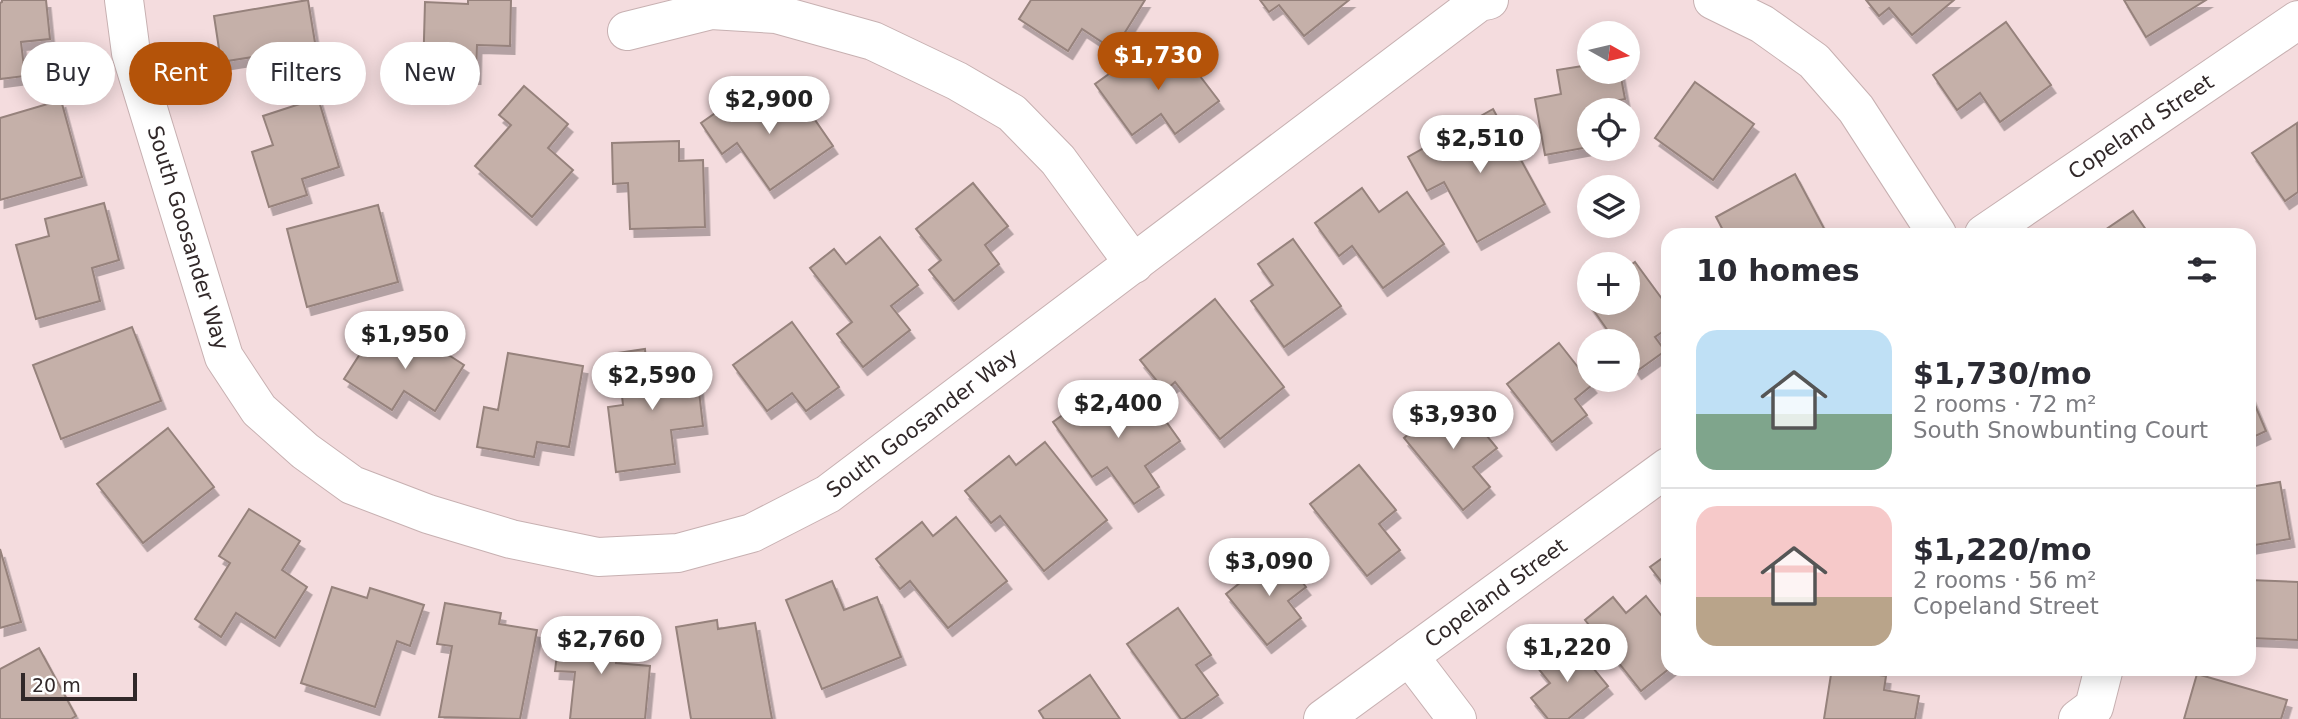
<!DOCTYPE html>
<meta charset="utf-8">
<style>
body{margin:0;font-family:"DejaVu Sans",sans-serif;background:#f7f7f7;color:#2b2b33;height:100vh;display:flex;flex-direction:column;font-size:26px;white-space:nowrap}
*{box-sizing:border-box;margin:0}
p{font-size:23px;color:#7c7c81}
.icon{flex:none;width:38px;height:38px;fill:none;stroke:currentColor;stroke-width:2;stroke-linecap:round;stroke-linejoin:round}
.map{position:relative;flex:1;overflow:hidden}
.details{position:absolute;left:1661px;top:228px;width:595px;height:448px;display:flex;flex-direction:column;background:#fff;border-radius:21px;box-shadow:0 4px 18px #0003}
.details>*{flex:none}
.banner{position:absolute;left:21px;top:42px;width:665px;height:63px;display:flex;gap:14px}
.needle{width:46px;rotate:98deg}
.controls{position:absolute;left:1577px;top:21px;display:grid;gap:14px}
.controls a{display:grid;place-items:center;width:63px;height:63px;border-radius:50%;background:#fff;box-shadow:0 4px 18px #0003;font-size:35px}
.scale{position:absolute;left:21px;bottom:18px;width:116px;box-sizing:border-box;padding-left:7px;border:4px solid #312829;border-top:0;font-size:19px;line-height:24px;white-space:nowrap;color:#312829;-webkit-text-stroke:5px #fff;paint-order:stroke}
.price{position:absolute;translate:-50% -60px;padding:0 16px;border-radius:24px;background:#fff;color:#222;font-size:23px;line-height:46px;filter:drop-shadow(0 2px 4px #0008)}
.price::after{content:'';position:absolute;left:50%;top:42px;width:21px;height:16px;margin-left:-10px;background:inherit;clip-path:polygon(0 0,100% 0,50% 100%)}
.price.active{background:#b45309;color:#fff}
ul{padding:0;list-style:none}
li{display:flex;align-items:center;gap:21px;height:175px;padding:0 35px}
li+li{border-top:2px solid #e1e1e2}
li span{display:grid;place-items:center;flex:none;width:196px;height:140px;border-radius:21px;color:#555}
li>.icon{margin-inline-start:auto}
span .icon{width:84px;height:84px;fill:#fffc;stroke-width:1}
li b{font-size:30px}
h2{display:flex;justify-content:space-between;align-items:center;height:84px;padding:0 35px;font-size:30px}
.pill{padding:0 24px;border-radius:32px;background:#fff;box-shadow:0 4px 18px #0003;font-size:24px;line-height:63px}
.pill.active{background:#b45309;color:#fff}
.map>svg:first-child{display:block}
.building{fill:#c5b0a9;stroke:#96827c;stroke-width:2;filter:url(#shadow)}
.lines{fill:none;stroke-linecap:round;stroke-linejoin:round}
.street-casing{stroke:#c7b0b1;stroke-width:40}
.street{stroke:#fff;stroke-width:38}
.labels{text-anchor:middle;stroke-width:6;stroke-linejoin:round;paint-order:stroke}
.street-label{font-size:21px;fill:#312829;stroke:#fff}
</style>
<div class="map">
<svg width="2298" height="719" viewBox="0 0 2298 719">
<defs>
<filter id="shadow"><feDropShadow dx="4.5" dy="8" stdDeviation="0" flood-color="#0004"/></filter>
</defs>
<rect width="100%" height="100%" fill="#f4dcde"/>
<g class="building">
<polygon points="2,0 46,0 50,39 21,42 25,76 0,79 0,3 2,2"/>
<polygon points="308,0 320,73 257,83 253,57 221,62 214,16"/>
<polygon points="468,0 511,0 510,46 477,45 476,76 423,75 425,2 468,4"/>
<polygon points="1031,0 1145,0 1114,50 1082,29 1068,51 1019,19"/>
<polygon points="1260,0 1349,0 1304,36 1279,5 1269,12"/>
<polygon points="1866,0 1954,0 1912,35 1889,8 1879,16"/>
<polygon points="2124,0 2206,0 2146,37"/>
<polygon points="2006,22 2051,85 2000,122 1980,93 1957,110 1933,75"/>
<polygon points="1174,42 1219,101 1175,134 1161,114 1132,135 1095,84 1127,61 1134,72"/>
<polygon points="1589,65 1589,72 1620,72 1625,99 1610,102 1611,110 1589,110 1589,147 1545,155 1535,99 1561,94 1557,70"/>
<polygon points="1695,82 1754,124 1713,180 1655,138"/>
<polygon points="524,86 568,124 548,148 573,170 532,217 475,166 511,125 499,115"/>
<polygon points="751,88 769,114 797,94 833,146 770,190 737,143 722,154 701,123"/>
<polygon points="318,98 339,167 302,179 307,195 269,207 252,152 273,145 263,116"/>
<polygon points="61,100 82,177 0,200 0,118"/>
<polygon points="1493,109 1545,204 1477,242 1444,182 1427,191 1408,157"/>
<polygon points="2297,123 2298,192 2285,201 2252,153"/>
<polygon points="679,141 679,161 703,160 705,227 630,229 628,183 613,184 612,143"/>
<polygon points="1795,174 1827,234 1725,234 1716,217"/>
<polygon points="973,183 1008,226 985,245 999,264 954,301 929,270 941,260 916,229"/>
<polygon points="1362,188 1379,212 1407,192 1444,244 1383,288 1352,246 1339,256 1315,223"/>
<polygon points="104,203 119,260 92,268 100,301 36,319 16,245 49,236 45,219"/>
<polygon points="378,205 398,282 307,307 287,229"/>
<polygon points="2133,211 2149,234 2099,234"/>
<polygon points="880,237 918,285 891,306 910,330 863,367 837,334 852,322 810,268 834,249 846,264"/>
<polygon points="1293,239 1341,306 1284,347 1251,301 1273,285 1258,264"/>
<polygon points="1635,262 1668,307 1668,328 1655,337 1665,351 1637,371 1628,358 1628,341 1615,341 1585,298 1589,295 1589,303 1628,303 1628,267"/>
<polygon points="1215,299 1284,387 1220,439 1175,382 1165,391 1140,360"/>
<polygon points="792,322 839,387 806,411 792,393 767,411 733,365"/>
<polygon points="404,326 464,365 435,411 404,391 392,410 344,379 367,343 386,355"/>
<polygon points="132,327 161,401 61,439 33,365"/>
<polygon points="1559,343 1592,385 1575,399 1587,415 1552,442 1507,384"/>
<polygon points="645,349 647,372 696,366 703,426 671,430 675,464 616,472 608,407 623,405 617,353"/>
<polygon points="508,353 583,366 569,447 537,442 534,457 477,447 484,407 498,410"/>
<polygon points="1100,388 1117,412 1145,392 1180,441 1145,466 1159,487 1134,504 1107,467 1092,477 1053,422"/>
<polygon points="2249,391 2266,431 2249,439"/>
<polygon points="1454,396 1497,448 1473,467 1490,487 1463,510 1404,438"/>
<polygon points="168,428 214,487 143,543 97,484"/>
<polygon points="1045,442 1107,520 1044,571 1000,516 991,523 965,491 1009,456 1016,465"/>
<polygon points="1359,465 1396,510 1379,524 1400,550 1367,576 1310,504"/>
<polygon points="2280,482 2290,539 2249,546 2249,487"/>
<polygon points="249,509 300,541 282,570 307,587 275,638 236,613 221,637 195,619 230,563 219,556"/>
<polygon points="956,517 1007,581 948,628 910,581 900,589 876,559 922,522 933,536"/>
<polygon points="0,549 21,622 0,628"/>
<polygon points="1279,552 1306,587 1288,601 1301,618 1267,645 1226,594"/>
<polygon points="1668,554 1668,590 1650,567"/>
<polygon points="2249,580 2298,582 2298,640 2249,638"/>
<polygon points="832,581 844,610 877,597 901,657 822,689 786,600"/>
<polygon points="332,587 367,598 370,588 424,605 410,646 397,641 375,707 301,683"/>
<polygon points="1646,596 1668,624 1668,668 1670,668 1641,691 1585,620 1613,597 1626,613"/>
<polygon points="445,603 501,613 499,624 537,630 520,719 439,717 452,646 437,644"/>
<polygon points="1178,608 1211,655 1196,665 1218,695 1184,719 1181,719 1127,644"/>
<polygon points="717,620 718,629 755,623 772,719 691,719 676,627"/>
<polygon points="560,627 618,632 616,663 650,666 645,719 570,719 575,672 555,671"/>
<polygon points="1570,640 1608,686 1568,719 1548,719 1531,698 1550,683 1537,667"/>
<polygon points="39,648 76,716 71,719 0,719 0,669"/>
<polygon points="1832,668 1886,676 1884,690 1919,696 1915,719 1824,719"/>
<polygon points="2197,674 2287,700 2281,719 2184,719"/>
<polygon points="1090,675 1120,719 1044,719 1039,711"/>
</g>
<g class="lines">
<g class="street-casing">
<g id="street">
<polyline points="124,0 131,53 224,357 259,410 305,451 352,485 428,514 511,539 598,557 678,553 752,533 828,494 1479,2 1489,0"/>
<polyline points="1713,0 1762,24 1814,61 1856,109 1937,234"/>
<polyline points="627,31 711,10 776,14 873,41 957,81 1012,113 1058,160 1134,264"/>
<polyline points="1984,234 2298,20"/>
<polyline points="1409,656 1457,719"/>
<polyline points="1323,719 1668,467"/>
<polyline points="2078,719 2094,707 2104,668"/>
</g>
</g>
<use href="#street" class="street"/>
</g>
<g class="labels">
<g class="street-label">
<text transform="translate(2141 127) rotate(-34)" y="7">Copeland Street</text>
<text transform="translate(188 238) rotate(73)" y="7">South Goosander Way</text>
<text transform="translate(922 423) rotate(-37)" y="7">South Goosander Way</text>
<text transform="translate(1496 593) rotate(-36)" y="7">Copeland Street</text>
</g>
</g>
</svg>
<div class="controls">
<a><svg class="needle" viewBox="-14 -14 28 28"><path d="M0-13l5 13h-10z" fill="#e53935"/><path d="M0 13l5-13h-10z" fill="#7c7c81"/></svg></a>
<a><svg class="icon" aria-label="locate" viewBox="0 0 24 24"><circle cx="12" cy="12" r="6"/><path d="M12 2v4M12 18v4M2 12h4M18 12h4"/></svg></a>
<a><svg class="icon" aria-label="layers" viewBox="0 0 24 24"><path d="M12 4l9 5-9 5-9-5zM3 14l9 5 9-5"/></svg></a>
<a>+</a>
<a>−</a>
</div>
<div class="scale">20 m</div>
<b class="price active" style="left:1158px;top:92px">$1,730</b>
<b class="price" style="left:769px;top:136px">$2,900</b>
<b class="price" style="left:1480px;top:175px">$2,510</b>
<b class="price" style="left:405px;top:371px">$1,950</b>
<b class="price" style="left:652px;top:412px">$2,590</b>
<b class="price" style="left:1118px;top:440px">$2,400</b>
<b class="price" style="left:1453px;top:451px">$3,930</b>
<b class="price" style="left:1269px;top:598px">$3,090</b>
<b class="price" style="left:601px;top:676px">$2,760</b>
<b class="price" style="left:1567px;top:684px">$1,220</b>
<div class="banner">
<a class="pill">Buy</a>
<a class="pill active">Rent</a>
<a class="pill">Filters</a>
<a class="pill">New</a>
</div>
<section class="details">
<h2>10 homes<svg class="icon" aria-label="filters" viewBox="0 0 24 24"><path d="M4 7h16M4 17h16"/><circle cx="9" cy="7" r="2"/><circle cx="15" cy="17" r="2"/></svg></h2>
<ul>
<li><span style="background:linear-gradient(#bfe0f5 60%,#7fa58c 0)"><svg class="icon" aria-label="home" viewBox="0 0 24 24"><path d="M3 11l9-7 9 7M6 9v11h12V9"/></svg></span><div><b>$1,730/mo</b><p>2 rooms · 72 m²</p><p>South Snowbunting Court</p></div></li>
<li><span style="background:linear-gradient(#f6c9c9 65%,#b9a48a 0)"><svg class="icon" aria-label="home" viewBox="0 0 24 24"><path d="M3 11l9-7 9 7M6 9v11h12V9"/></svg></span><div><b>$1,220/mo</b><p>2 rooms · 56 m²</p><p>Copeland Street</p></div></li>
</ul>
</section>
</div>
